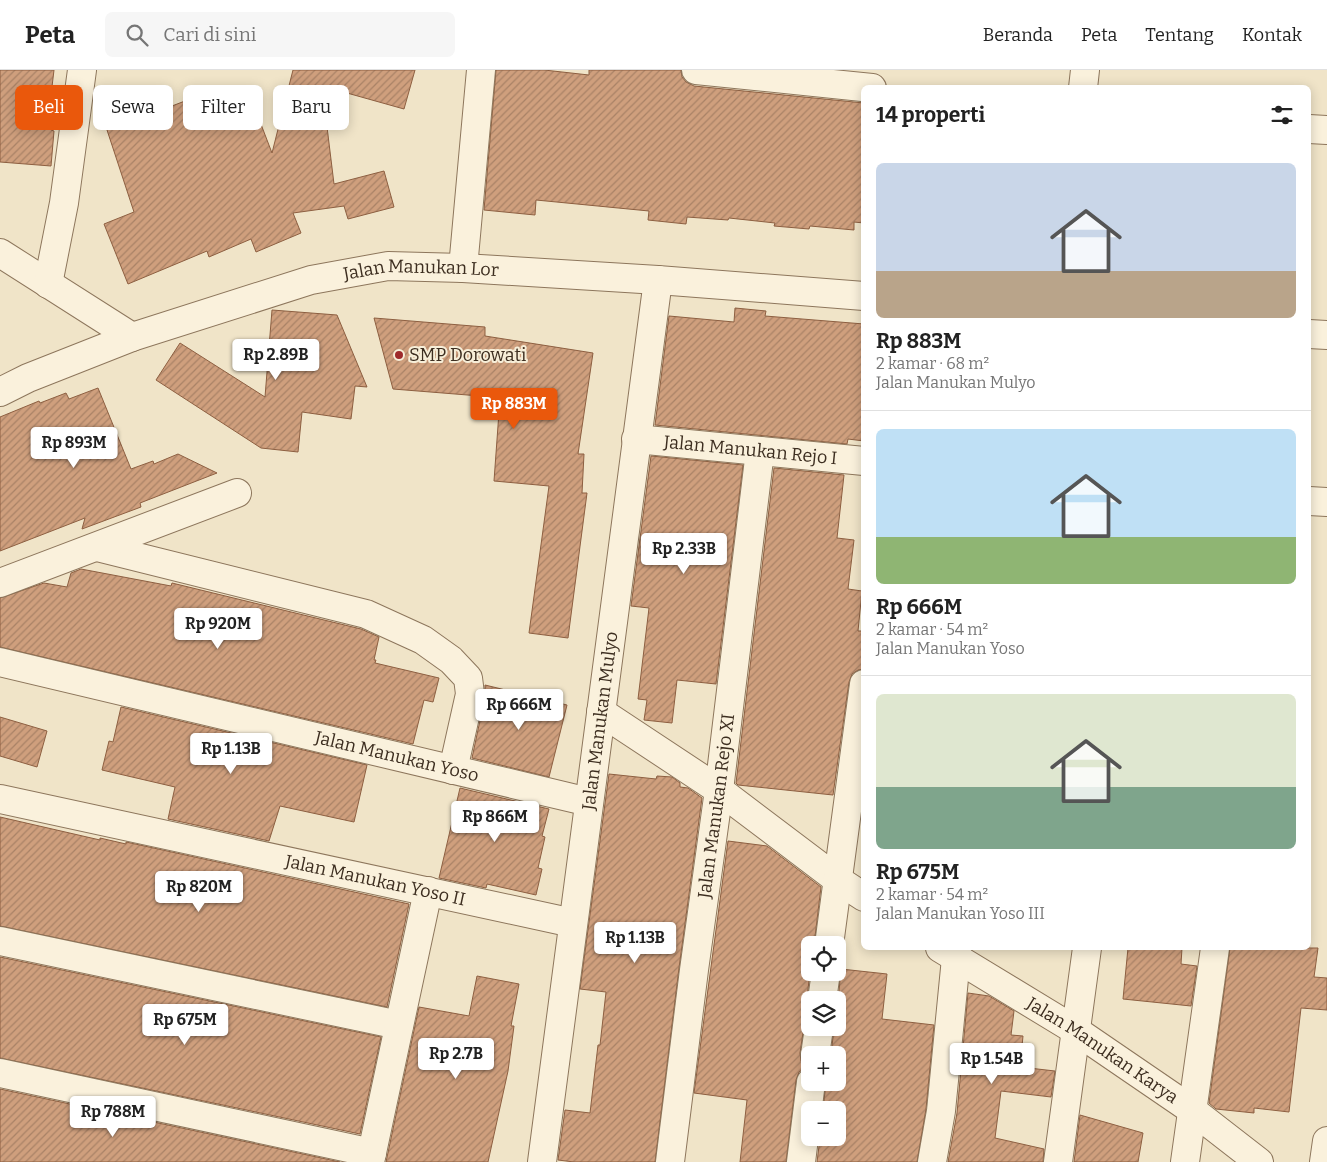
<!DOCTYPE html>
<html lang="id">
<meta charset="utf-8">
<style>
body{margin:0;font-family:Bitter,serif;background:#f6f6f6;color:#222;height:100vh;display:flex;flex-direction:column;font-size:19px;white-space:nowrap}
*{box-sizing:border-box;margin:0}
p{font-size:16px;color:#767676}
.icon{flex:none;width:28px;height:28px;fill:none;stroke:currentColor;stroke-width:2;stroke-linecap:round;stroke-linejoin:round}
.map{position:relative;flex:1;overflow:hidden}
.panel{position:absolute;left:861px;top:15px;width:450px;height:865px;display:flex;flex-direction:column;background:#fff;border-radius:8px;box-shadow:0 2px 12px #0003}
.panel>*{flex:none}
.hud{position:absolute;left:15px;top:15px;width:475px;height:45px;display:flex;gap:10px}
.tools{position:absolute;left:801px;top:866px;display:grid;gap:10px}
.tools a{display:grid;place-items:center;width:45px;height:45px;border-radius:8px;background:#fff;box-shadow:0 2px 12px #0003;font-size:25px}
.price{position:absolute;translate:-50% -42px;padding:0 11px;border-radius:5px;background:#fff;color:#222;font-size:16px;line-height:32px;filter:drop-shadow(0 1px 2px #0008)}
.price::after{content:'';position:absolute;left:50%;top:30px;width:15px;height:11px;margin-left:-8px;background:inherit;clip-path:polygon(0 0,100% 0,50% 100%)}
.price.current{background:#ea580c;color:#fff}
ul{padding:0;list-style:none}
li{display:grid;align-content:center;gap:10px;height:265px;padding:0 15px}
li+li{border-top:1px solid #e0e0e0}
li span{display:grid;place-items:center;height:155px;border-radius:8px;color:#555}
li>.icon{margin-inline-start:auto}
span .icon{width:90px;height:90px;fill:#fffc;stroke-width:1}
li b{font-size:21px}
h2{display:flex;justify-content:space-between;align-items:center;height:60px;padding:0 15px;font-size:21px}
.tag{padding:0 18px;border-radius:8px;background:#fff;box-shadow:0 2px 12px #0003;font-size:18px;line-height:45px}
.tag.current{background:#ea580c;color:#fff}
header{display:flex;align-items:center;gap:30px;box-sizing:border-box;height:70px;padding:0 25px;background:#fff;border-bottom:1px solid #e0e0e0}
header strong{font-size:24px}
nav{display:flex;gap:28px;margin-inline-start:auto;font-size:18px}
.search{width:350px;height:45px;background:#f6f6f6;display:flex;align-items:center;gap:12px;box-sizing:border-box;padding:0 18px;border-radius:8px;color:#767676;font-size:19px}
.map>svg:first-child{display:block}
.building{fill:url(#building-hatch);stroke:#8d5f41}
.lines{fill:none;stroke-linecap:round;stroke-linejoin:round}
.street-casing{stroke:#8d765c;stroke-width:30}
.street{stroke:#faf1dc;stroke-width:28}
.poi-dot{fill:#9e2a2b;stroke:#f7eed8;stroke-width:2}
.labels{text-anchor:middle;stroke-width:4;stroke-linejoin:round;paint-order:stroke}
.street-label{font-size:18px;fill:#3d2e20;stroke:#f7eed8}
.poi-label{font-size:18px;fill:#3d2e20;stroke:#f7eed8;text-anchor:start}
</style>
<header>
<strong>Peta</strong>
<div class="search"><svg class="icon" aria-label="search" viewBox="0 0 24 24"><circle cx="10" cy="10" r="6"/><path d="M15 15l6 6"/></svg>Cari di sini</div>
<nav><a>Beranda</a><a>Peta</a><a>Tentang</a><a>Kontak</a></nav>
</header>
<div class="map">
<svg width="1327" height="1092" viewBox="0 0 1327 1092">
<defs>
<pattern id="building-hatch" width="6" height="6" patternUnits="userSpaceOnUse" patternTransform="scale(1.25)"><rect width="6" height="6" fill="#cf9f7d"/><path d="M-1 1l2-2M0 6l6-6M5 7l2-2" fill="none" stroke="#a98266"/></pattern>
</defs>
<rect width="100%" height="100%" fill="#f0e4c8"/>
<g class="building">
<polygon points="0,0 54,0 51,25 55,26 51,60 54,61 51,96 0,92"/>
<polygon points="293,0 415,0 404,39 322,16 334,114 384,101 394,137 348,149 344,136 293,143 301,163 256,182 251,169 209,187 207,181 128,214 104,154 134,142 107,60 151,46 151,44 185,31 190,45 249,23 272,83"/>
<polygon points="496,0 544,0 589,5 589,0 681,0 682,7 686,12 694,16 864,33 864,153 854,152 854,160 810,156 809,159 774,156 775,153 729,148 728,150 687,147 686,154 648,150 649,141 536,130 535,145 484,140"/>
<polygon points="735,238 766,241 765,246 864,254 864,371 848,369 847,374 655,355 669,246 734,252"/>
<polygon points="272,240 337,245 367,317 355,316 351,349 302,342 298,382 261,378 156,310 180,273 265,327"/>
<polygon points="374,248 485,257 485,266 593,283 578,384 584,384 582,423 587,423 568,568 529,563 549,416 494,411 499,342 478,339 480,326 393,319"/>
<polygon points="98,318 131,399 153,391 154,394 178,384 217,403 140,433 141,437 82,459 85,448 0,481 0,347 39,331 40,333 66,323 69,329"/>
<polygon points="651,386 743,395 716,614 677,610 672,653 644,650 647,630 638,629 649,538 631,536"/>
<polygon points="774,398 844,405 837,468 854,470 848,519 862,521 858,561 864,561 864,599 858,600 852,604 849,612 833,725 738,715 736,713"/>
<polygon points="81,499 171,516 172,513 361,559 379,567 374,590 376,590 375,593 439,608 433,632 424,630 413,674 0,577 0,528 44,513 67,517 71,503"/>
<polygon points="485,615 567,635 549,707 472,688 485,627"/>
<polygon points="121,637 367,695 354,752 280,736 269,771 168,749 175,717 102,700 109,671 113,672"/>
<polygon points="0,647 47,661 37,697 0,686"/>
<polygon points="609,704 656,709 657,706 672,707 680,713 680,717 688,718 702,728 679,898 655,1092 574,1092 558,1090 565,1040 590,1043 598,975 600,975 606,922 580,919"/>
<polygon points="460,718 549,739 542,766 545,767 538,798 542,799 536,825 487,814 486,818 439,808"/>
<polygon points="0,747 100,770 100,768 126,774 126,772 409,834 387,937 0,856"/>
<polygon points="728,771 767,776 821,817 814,875 810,875 810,902 807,928 807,935 810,939 810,946 807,949 804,956 800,983 801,991 806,997 799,1002 796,1010 786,1092 740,1092 747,1030 694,1023"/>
<polygon points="1128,878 1182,878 1181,894 1197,896 1191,936 1123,929"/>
<polygon points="1230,878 1318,878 1314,907 1327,908 1327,940 1301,938 1289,1042 1254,1038 1254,1043 1216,1039 1209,1033"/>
<polygon points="0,887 381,967 360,1064 0,988"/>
<polygon points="841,899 887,904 882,949 934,955 926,1039 917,1092 817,1092 820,1068 838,1068 838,1040 823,1040 826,1012 838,1012 838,985 831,985 834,958 838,958 838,932"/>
<polygon points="477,906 519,914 511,956 514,956 508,1001 488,1092 386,1092 419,937 469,946"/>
<polygon points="968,923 989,926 1014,941 1011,965 1023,966 1020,997 1055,1001 1051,1027 1001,1021 995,1068 1044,1079 1043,1092 948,1092 957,1043"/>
<polygon points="0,1019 340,1092 0,1092"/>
<polygon points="1080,1045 1143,1063 1138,1092 1074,1092"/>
</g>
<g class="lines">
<g class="street-casing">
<g id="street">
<polyline points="696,0 872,18"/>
<polyline points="1083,18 1085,0"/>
<polyline points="1309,59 1327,60"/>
<polyline points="0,183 132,267"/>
<polyline points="463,198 481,0"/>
<polyline points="48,214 64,133 82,0"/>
<polyline points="1309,264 1327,265"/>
<path id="s1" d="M0 322 28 308 132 267 311 210 388 196 463 198 658 210 864 226"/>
<path id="s2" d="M636 369 864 391"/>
<polyline points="1309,431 1327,432"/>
<polyline points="97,477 366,544 423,570 451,590 468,608 470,624 453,700"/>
<polyline points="0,513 237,423"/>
<path id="s3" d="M0 592 589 732"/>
<polyline points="601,642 719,720 838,810 864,827"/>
<path id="s4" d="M0 729 573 853"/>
<polyline points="0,871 399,955"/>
<polyline points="829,875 864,614"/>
<path id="s5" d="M940 878 1075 960 1192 1040 1259 1092"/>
<polyline points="822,930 826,902"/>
<polyline points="815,985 819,958"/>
<polyline points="0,1003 372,1083"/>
<polyline points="370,1092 428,821"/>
<path id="s6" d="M542 1092 658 210"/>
<path id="s7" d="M670 1092 694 900 719 720 760 381"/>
<polyline points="801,1092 811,1012"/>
<polyline points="932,1092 941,1041 957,878"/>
<polyline points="1058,1092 1087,878"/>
<polyline points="1185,1092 1215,878"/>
<polyline points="1324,1092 1327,1071"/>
</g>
</g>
<use href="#street" class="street"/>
</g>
<circle class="poi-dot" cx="399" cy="285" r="5"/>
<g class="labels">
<g class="street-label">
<text dy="6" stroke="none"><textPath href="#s1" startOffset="442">Jalan Manukan Lor</textPath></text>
<text dy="6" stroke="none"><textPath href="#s2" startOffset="115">Jalan Manukan Rejo I</textPath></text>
<text dy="6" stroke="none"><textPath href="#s6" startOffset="445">Jalan Manukan Mulyo</textPath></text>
<text dy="6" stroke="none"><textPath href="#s3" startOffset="408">Jalan Manukan Yoso</textPath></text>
<text dy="6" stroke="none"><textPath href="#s7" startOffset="359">Jalan Manukan Rejo XI</textPath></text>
<text dy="6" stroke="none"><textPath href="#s4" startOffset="384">Jalan Manukan Yoso II</textPath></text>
<text dy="6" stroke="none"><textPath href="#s5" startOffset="192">Jalan Manukan Karya</textPath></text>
</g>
<g class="poi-label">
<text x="409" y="291">SMP Dorowati</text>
</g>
</g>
</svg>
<div class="tools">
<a><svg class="icon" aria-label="locate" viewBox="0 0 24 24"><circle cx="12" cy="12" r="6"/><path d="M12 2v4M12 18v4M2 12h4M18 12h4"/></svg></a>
<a><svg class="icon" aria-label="layers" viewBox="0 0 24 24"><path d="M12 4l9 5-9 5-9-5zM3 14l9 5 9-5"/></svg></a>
<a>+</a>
<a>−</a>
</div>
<b class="price" style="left:276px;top:311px">Rp 2.89B</b>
<b class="price current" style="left:514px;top:360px">Rp 883M</b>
<b class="price" style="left:74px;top:399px">Rp 893M</b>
<b class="price" style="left:684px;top:505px">Rp 2.33B</b>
<b class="price" style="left:218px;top:580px">Rp 920M</b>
<b class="price" style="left:519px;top:661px">Rp 666M</b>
<b class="price" style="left:231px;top:705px">Rp 1.13B</b>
<b class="price" style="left:495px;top:773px">Rp 866M</b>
<b class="price" style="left:199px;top:843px">Rp 820M</b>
<b class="price" style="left:635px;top:894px">Rp 1.13B</b>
<b class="price" style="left:185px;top:976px">Rp 675M</b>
<b class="price" style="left:456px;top:1010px">Rp 2.7B</b>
<b class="price" style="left:992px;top:1015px">Rp 1.54B</b>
<b class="price" style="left:113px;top:1068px">Rp 788M</b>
<div class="hud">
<a class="tag current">Beli</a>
<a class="tag">Sewa</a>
<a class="tag">Filter</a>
<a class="tag">Baru</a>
</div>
<section class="panel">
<h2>14 properti<svg class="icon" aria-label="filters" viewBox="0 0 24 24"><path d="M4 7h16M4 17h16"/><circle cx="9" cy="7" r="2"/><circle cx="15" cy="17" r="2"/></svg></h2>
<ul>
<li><span style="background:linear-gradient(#c9d6e8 70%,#b9a48a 0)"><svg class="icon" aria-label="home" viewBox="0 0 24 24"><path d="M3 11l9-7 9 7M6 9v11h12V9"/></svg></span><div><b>Rp 883M</b><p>2 kamar · 68 m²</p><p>Jalan Manukan Mulyo</p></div></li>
<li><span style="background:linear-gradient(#bfe0f5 70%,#8fb573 0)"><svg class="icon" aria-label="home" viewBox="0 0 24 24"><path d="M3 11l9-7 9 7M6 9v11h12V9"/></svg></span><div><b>Rp 666M</b><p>2 kamar · 54 m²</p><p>Jalan Manukan Yoso</p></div></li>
<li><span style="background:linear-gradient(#dfe7d0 60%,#7fa58c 0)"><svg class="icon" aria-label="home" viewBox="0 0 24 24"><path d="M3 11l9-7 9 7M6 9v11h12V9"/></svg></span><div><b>Rp 675M</b><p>2 kamar · 54 m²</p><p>Jalan Manukan Yoso III</p></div></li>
</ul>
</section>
</div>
